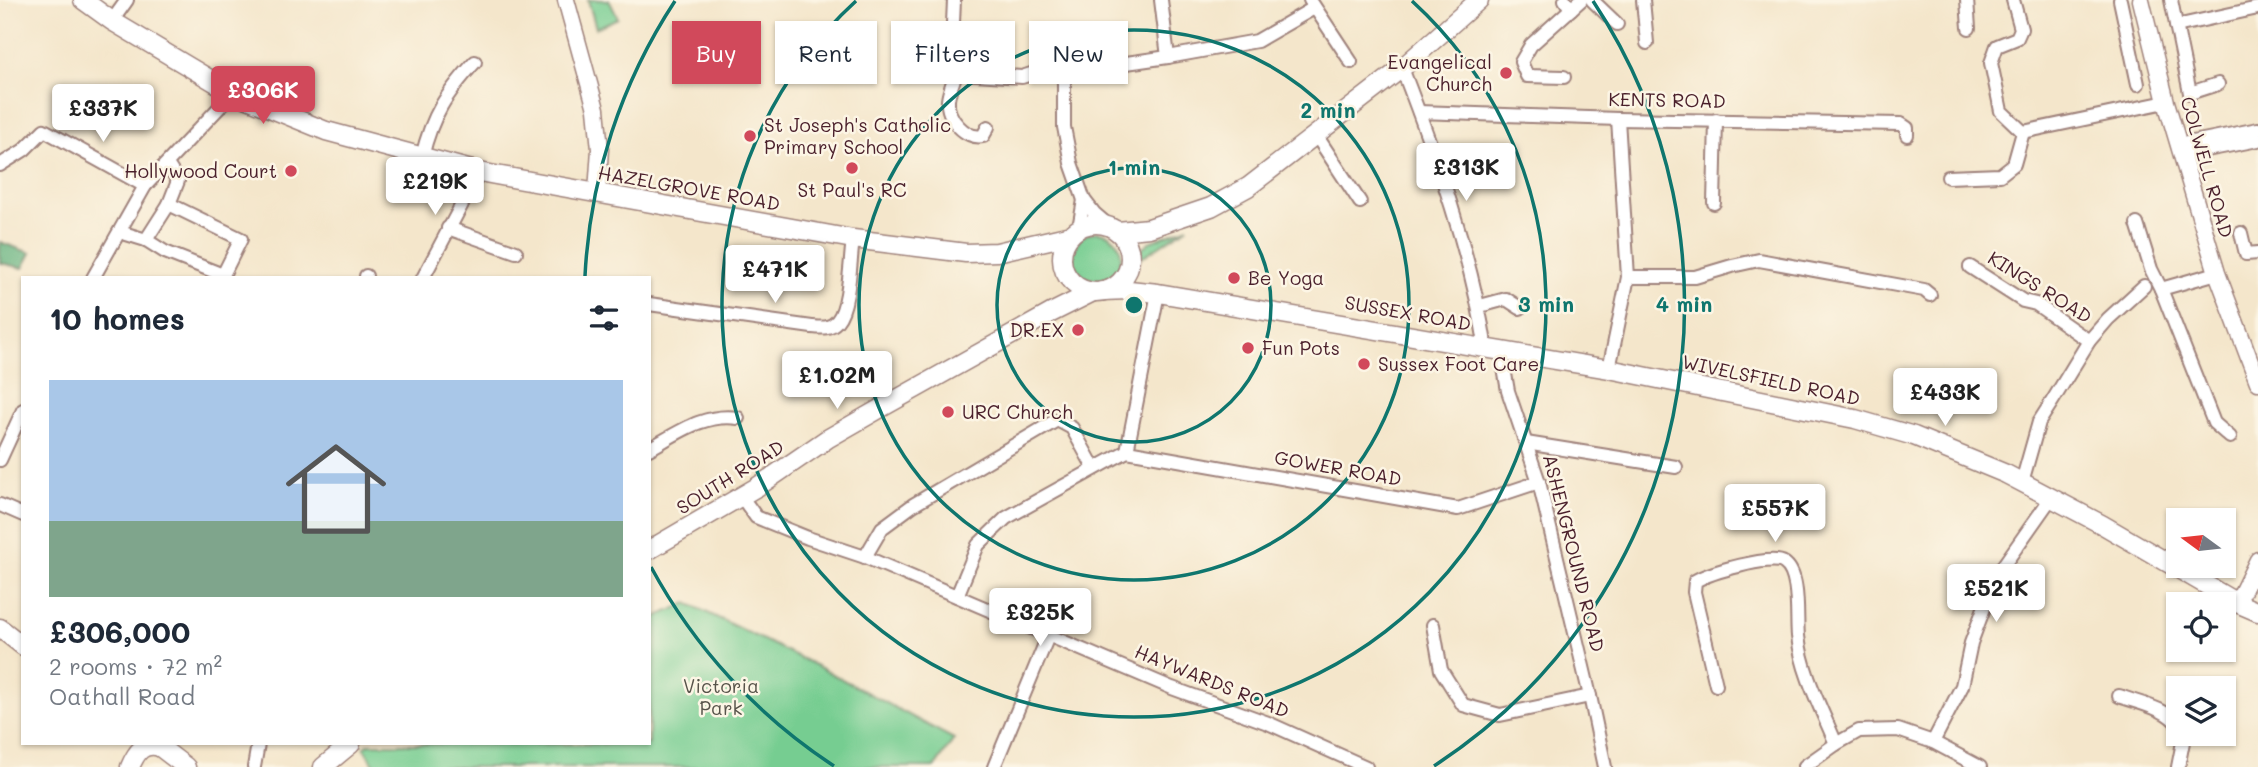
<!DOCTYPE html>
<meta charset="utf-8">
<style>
body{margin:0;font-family:Mali,sans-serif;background:#f6f6f7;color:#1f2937;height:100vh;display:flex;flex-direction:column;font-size:26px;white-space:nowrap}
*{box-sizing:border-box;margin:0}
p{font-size:23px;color:#747a83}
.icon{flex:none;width:38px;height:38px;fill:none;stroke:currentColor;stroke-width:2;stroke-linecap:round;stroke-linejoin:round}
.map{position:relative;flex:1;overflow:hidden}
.sheet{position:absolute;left:21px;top:276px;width:630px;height:469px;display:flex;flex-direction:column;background:#fff;border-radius:0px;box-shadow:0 2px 5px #0004}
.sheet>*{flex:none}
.guide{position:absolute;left:672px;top:21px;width:665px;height:63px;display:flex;gap:14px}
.needle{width:46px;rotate:285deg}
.fabs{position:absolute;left:2166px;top:508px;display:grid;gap:14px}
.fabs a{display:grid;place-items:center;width:70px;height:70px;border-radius:0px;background:#fff;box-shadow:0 2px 5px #0004;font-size:35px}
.price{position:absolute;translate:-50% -60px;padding:0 16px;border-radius:7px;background:#fff;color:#222;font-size:23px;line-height:46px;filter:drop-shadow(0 2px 4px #0008)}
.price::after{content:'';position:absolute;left:50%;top:42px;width:21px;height:16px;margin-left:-10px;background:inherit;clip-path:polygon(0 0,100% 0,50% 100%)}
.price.active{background:#d1495b;color:#fff}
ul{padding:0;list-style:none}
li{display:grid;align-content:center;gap:14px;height:371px;padding:0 28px}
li+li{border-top:2px solid #e0e1e3}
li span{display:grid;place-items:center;height:217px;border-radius:0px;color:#555}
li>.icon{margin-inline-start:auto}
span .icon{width:126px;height:126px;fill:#fffc;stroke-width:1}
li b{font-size:30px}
h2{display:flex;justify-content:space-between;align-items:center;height:84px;padding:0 28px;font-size:30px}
.chip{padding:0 24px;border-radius:0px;background:#fff;box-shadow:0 2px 5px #0004;font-size:24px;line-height:63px}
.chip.active{background:#d1495b;color:#fff}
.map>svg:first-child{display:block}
.green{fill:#76cd91;stroke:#60765e;stroke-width:2}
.forest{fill:#60b07b;stroke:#556853;stroke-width:2}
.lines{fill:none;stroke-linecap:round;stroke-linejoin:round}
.minor-casing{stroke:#9f827b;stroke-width:16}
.tertiary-casing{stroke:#9f827b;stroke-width:19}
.secondary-casing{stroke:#9f827b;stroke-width:21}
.minor{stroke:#fff;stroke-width:12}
.tertiary{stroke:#fff;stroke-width:16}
.secondary{stroke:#fff;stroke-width:18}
.ring{fill:none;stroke:#0f766e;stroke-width:3.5}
.poi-dot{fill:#d1495b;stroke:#fcf5e5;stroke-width:2.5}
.labels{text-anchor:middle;stroke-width:5;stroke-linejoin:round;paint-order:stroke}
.poi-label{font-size:19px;fill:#4a1f2b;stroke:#fcf5e5;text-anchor:start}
.street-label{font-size:19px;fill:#4a1f2b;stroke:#fcf5e5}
.park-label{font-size:19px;fill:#57534a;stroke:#fcf5e5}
.centre{fill:#0f766e;stroke:#fcf5e5;stroke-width:3.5}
.ring-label{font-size:21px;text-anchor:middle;font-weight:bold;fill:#0f766e;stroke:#fcf5e5;stroke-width:5;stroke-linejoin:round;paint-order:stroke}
</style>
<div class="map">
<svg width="2258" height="767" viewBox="0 0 2258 767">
<rect width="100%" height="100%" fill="#fcf5e5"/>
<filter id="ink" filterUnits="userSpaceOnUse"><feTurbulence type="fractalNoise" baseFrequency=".0143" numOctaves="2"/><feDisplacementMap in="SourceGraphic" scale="14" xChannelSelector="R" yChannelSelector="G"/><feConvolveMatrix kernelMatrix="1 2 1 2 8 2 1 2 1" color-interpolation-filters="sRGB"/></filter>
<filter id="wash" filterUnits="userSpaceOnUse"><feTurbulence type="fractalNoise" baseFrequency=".00686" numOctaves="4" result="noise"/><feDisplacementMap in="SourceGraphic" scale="28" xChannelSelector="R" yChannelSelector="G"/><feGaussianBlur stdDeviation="1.57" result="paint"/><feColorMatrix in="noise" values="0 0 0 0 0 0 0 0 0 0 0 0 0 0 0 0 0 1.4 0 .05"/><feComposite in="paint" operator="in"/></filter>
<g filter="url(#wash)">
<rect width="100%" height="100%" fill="#f4e6cb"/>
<g class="green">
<polygon points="588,0 609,0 618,18 596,28"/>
<polygon points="1188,227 1141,258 1141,250 1149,242"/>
<circle cx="1097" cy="256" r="24"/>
<polygon points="687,603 821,668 954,739 935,767 376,767 364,748 369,744 649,744 649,620"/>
</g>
<polygon class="forest" points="0,242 31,253 23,268 0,263"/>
</g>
<g filter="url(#ink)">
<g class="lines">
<g class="minor-casing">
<g id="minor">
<polyline points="954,0 952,46 958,67"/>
<polyline points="1161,0 1168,57"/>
<polyline points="1310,0 1351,62"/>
<polyline points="1565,0 1571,9 1581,0"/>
<polyline points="1592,0 1617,24"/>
<polyline points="1643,0 1647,43"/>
<polyline points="1967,0 1969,28"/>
<polyline points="2013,0 2021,29 2017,38 1997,46 1991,63 2001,111 2023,132"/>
<polyline points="2120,0 2138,84"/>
<polyline points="2171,0 2190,93 2218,84"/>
<polyline points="112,21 127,0"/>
<polyline points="2176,26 2258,8"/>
<polyline points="958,67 975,74 1022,77 1043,70 1064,72 1168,57 1257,41 1314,8"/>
<path d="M958 67C955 78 949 90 948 100 946 118 966 140 983 136L988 127"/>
<path d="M1402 68C1437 159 1471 253 1486 349"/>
<polyline points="1064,72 1064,127 1071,163 1084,200 1094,213 1109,226"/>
<polyline points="1564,77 1527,76 1521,62 1531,45 1571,9"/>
<polyline points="1419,112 1618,119 1901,124 1907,128 1907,135"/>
<polyline points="2023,132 2166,102"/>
<polyline points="1316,135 1360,202"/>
<polyline points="2178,145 2258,129"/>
<polyline points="2181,155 2258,140"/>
<path d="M422 157C432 115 446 94 475 62"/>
<polyline points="0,165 24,150 44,130 145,186"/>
<polyline points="1948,177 2000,175 2014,164 2023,132"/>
<polyline points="1714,203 1716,120"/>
<polyline points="2137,224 2151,269 2161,289 2214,423 2230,437"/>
<polyline points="448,228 516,252"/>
<polyline points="1079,228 1084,200"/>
<polyline points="120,232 146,240 169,204 178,181 167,164"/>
<polyline points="2241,233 2246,254 2258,253"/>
<polyline points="146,240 165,252 223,275 241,239 169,204"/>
<polyline points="1970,267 2023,301 2036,304 2089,341"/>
<polyline points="366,276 366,278"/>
<polyline points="1628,277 1695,277 1732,266 1759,260 1924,290 1930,295"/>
<polyline points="93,278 145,186 233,93"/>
<polyline points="423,278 479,172"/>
<polyline points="2161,289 2217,273"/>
<path d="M649 304 812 327C822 328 830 329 837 321 850 306 850 259 853 239"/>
<polyline points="1480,306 1506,299 1520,308"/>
<polyline points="1501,351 1508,391 1539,482 1590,696 1605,767"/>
<polyline points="1609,369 1628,277 1618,119"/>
<polyline points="1526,443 1676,467"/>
<path d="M649 449C678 433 704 413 738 418"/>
<polyline points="1127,451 1158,293"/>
<polyline points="0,460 23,410"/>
<polyline points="2022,482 2039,422 2053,400 2089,341 2108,319 2144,286"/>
<polyline points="741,496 756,517 808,538 865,557 1172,688 1268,723 1366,767"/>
<polyline points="0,505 23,515"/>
<polyline points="865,557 882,528 913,505 1057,420 1072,428 1094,468"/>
<polyline points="957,596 978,545 1006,518 1127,451 1458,509 1539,482"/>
<polyline points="1433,625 1441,670 1463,705 1500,715 1590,696"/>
<path d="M1716 685 1694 592 1695 581C1709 573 1771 554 1784 563 1801 574 1796 618 1798 636 1802 673 1822 710 1836 744"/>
<path d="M2119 696C2138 703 2168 708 2179 726"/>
<polyline points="1933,742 1962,686 1971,643 1996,576 2051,498"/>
<polyline points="1805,766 1836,744 1859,731 1898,730 1933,742 1980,767"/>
<polyline points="254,767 258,744"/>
<polyline points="994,767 1049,634"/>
<polyline points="2178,767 2183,742 2181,733"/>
</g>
</g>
<g class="tertiary-casing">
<g id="tertiary">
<polyline points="566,0 596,109 600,149 597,192"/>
<polyline points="2141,0 2166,102 2217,273 2258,382"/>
<polyline points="2237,603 2258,560"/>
</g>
</g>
<g class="secondary-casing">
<g id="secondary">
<polyline points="83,0 112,21 233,93 326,131 479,172 853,239 966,253 997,252 1071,235"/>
<circle cx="1096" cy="258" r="34"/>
<polyline points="1118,231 1149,228 1211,207 1248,187 1402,68 1479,0"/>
<polyline points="1102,291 1129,290 1158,293 1609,369 1855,419 1914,436 2006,474 2103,525 2237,603 2258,612"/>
<polyline points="649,550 757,487 827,439 881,408 1051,313 1093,292"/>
<polyline points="0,628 23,646"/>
<polyline points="156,744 186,767"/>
<path d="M130 767C136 753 142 742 160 747"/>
<polyline points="323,767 351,744"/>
</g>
</g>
<use href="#minor" class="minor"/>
<use href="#tertiary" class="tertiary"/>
<use href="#secondary" class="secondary"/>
</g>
</g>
<g class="ring">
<circle cx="1134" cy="305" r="137"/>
<circle cx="1134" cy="305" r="275"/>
<path d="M1412 1A412 412 0 1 1 856 1"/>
<path d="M834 766A550 550 0 0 1 651 567M585 276A550 550 0 0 1 675 1M1593 1A550 550 0 0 1 1434 766"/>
</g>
<g class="poi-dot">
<circle cx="1506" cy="73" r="7"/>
<circle cx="750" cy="136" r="7"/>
<circle cx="852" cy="168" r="7"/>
<circle cx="291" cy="171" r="7"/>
<circle cx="1234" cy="278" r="7"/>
<circle cx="1078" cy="330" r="7"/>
<circle cx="1248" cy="348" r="7"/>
<circle cx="1364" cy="364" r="7"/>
<circle cx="948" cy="412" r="7"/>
</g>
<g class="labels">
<g class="poi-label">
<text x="1492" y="69" text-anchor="end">Evangelical<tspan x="1492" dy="22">Church</tspan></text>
<text x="764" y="132">St Joseph's Catholic<tspan x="764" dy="22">Primary School</tspan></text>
<text x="277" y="178" text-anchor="end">Hollywood Court</text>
<text x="852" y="197" text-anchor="middle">St Paul's RC</text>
<text x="1248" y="285">Be Yoga</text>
<text x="1064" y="337" text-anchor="end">DR.EX</text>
<text x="1262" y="355">Fun Pots</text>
<text x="1378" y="371">Sussex Foot Care</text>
<text x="962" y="419">URC Church</text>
</g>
<g class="street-label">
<text transform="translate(1667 100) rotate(1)" y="7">KENTS ROAD</text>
<text transform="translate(2207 167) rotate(74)" y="7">COLWELL ROAD</text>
<text transform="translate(689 188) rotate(10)" y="7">HAZELGROVE ROAD</text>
<text transform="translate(2040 287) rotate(32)" y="7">KINGS ROAD</text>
<text transform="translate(1408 313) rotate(10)" y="7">SUSSEX ROAD</text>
<text transform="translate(1771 380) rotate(12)" y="7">WIVELSFIELD ROAD</text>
<text transform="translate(1338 468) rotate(10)" y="7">GOWER ROAD</text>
<text transform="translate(730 477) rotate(-32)" y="7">SOUTH ROAD</text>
<text transform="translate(1574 553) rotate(76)" y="7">ASHENGROUND ROAD</text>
<text transform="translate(1212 681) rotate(22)" y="7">HAYWARDS ROAD</text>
</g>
<g class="park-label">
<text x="721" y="693">Victoria<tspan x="721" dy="22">Park</tspan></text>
</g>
</g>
<circle cx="1134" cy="305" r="10" class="centre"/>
<g class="ring-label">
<text x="1328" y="118">2 min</text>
<text x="1134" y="175">1 min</text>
<text x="1546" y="312">3 min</text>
<text x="1684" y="312">4 min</text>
</g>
</svg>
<div class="fabs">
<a><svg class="needle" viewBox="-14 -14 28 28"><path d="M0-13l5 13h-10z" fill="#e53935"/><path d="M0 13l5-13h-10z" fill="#747a83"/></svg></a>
<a><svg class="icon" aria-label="locate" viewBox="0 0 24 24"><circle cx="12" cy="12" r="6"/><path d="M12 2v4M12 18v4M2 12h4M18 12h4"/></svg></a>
<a><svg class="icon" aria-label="layers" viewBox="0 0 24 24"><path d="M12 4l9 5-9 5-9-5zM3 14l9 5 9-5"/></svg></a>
</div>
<b class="price active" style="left:263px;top:126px">£306K</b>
<b class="price" style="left:103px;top:144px">£337K</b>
<b class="price" style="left:1466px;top:203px">£313K</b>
<b class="price" style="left:435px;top:217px">£219K</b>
<b class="price" style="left:775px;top:305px">£471K</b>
<b class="price" style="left:837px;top:411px">£1.02M</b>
<b class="price" style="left:1945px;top:428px">£433K</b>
<b class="price" style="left:1775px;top:544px">£557K</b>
<b class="price" style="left:1996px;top:624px">£521K</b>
<b class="price" style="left:1040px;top:648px">£325K</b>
<div class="guide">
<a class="chip active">Buy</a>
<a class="chip">Rent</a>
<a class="chip">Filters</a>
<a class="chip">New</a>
</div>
<section class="sheet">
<h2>10 homes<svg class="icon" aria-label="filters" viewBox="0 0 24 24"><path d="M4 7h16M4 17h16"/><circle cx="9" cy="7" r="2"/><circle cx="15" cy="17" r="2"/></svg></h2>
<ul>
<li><span style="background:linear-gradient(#a9c7e8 65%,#7fa58c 0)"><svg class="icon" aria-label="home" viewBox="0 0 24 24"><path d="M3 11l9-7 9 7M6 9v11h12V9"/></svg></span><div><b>£306,000</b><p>2 rooms · 72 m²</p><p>Oathall Road</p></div></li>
</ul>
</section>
</div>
